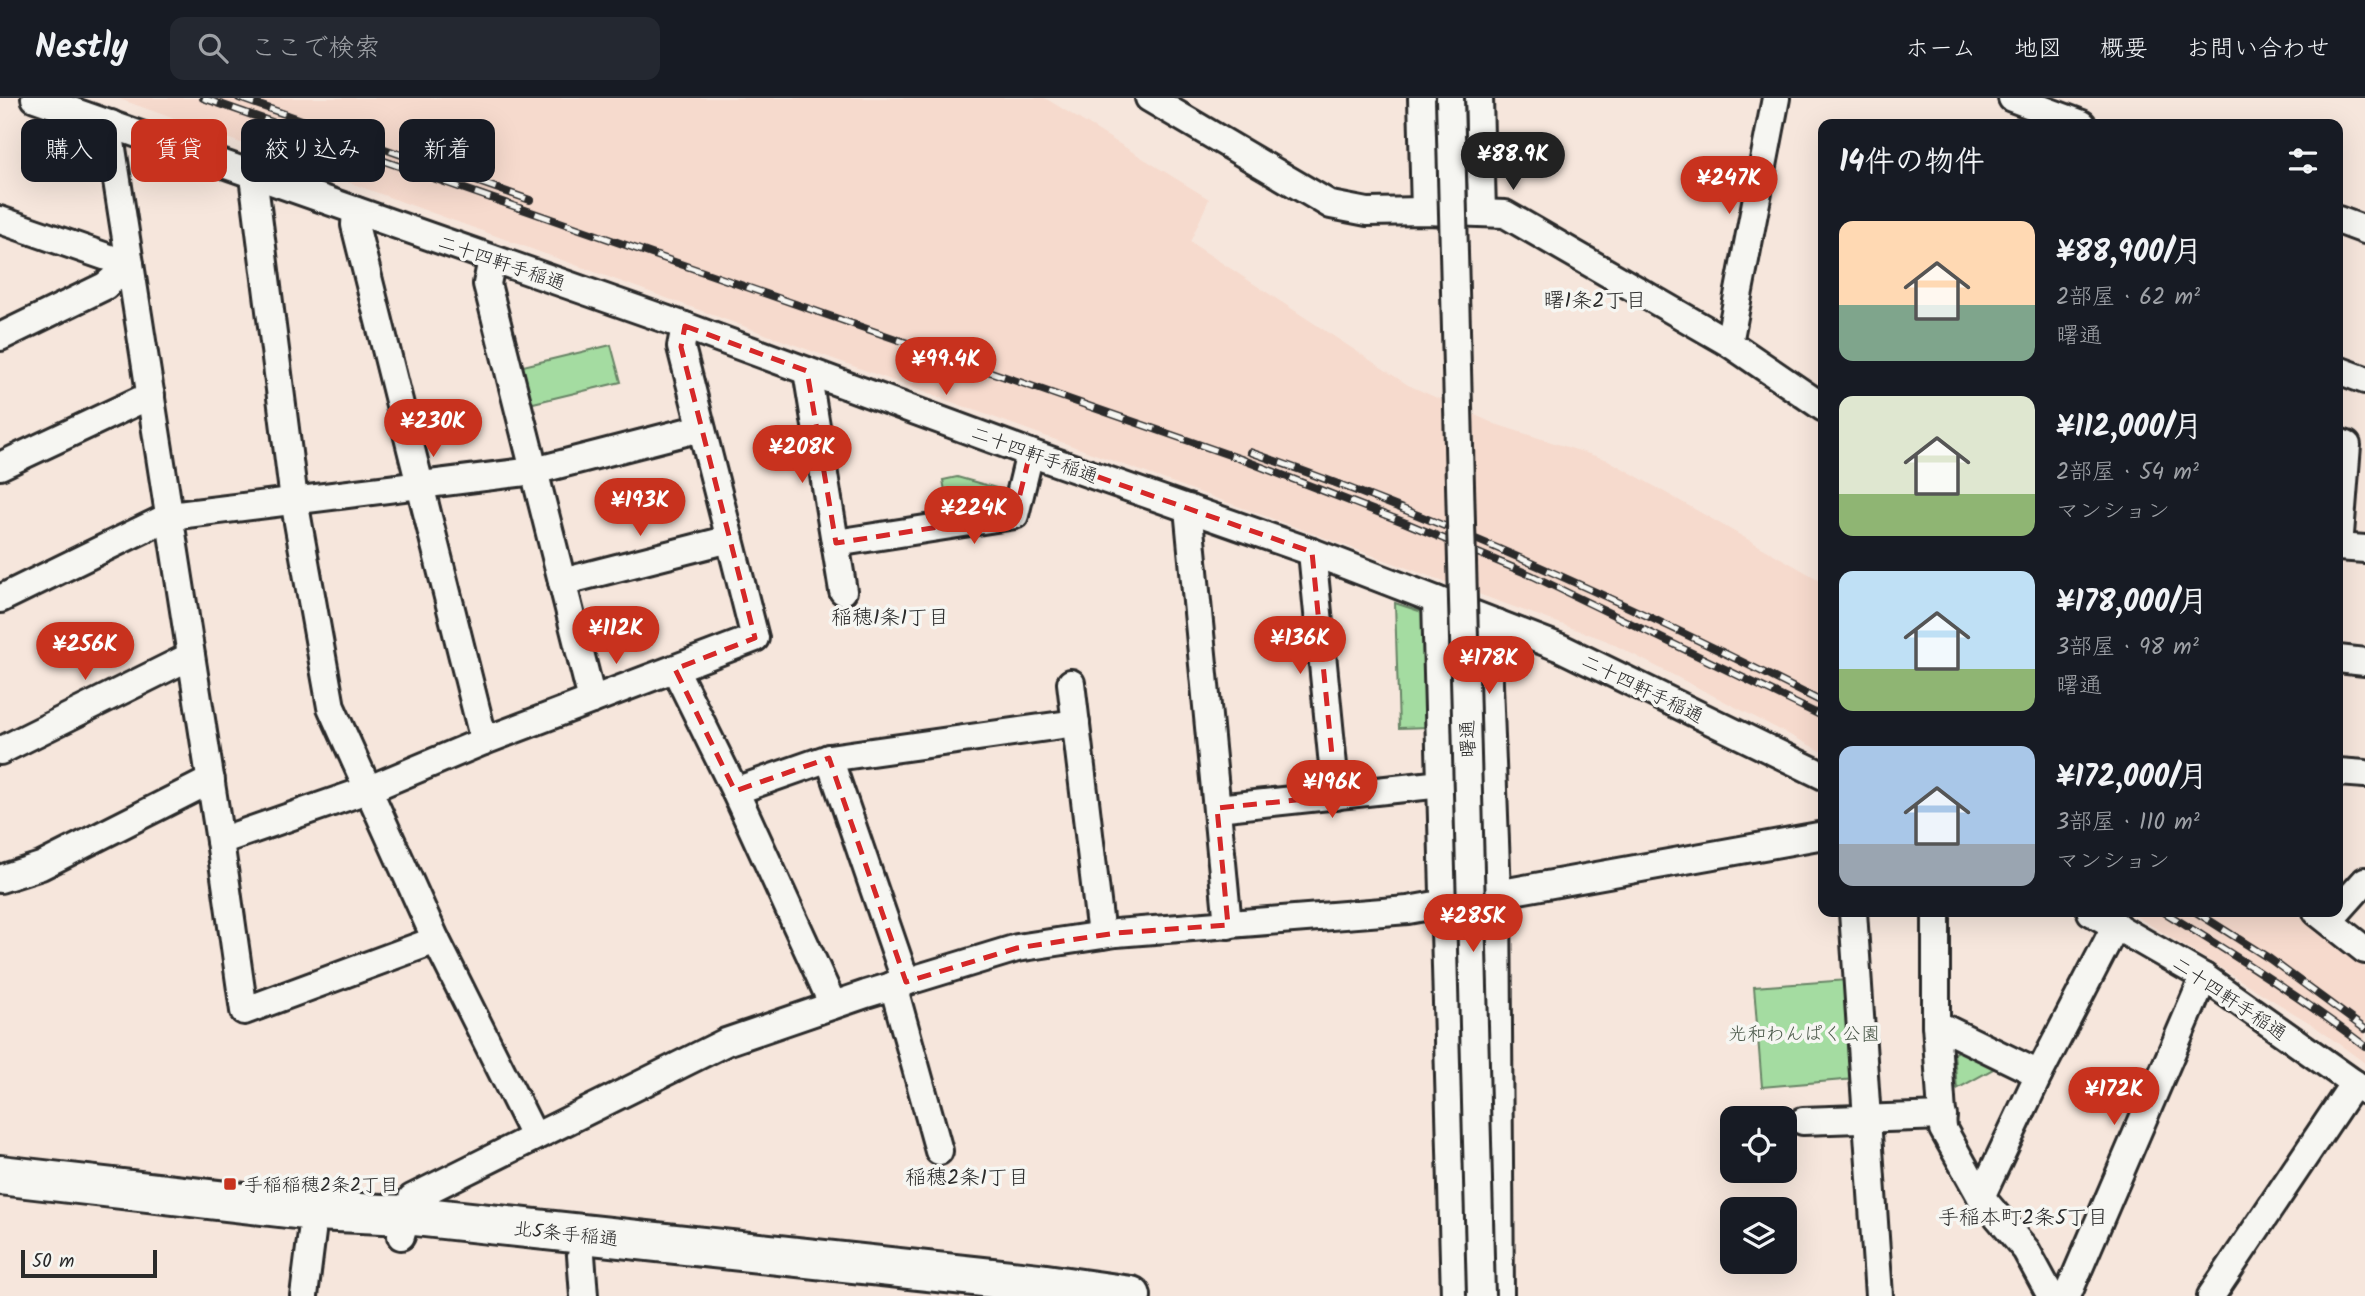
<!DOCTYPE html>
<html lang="ja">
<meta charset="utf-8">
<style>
body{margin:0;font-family:Kalam,"Klee One",sans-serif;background:#242831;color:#f1f3f6;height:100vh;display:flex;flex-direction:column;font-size:26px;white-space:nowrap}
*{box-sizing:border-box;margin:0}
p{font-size:23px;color:#9ea1a6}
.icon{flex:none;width:38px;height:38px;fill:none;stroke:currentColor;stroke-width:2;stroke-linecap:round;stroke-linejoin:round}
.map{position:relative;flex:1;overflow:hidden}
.side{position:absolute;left:1818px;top:21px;width:525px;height:798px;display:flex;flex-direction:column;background:#171b24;border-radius:14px;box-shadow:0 7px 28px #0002}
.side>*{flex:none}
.guide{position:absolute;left:21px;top:21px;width:665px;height:63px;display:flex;gap:14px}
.fabs{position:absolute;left:1720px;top:1008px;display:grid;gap:14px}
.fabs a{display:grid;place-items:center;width:77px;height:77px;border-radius:14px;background:#171b24;box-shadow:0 7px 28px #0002;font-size:35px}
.scale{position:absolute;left:21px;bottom:18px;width:136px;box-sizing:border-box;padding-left:7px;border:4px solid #2b2b2b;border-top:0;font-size:19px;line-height:24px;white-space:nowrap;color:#2b2b2b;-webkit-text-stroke:5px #f6f6f2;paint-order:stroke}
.price{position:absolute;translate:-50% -60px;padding:0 16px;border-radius:24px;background:#c8321e;color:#fff;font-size:23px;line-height:46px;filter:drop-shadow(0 2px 4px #0008)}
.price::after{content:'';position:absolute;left:50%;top:42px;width:21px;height:16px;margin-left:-10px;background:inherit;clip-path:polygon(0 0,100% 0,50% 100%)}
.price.selected{background:#222;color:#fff}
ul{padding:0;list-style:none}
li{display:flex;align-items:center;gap:21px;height:175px;padding:0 21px}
li span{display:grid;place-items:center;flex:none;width:196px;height:140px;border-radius:14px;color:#555}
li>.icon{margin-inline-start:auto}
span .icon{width:84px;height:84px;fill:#fffc;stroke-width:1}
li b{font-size:30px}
h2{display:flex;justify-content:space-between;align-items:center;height:84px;padding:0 21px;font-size:30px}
.chip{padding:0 24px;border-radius:14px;background:#171b24;box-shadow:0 7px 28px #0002;font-size:24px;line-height:63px}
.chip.selected{background:#c8321e;color:#fff}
header{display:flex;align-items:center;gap:42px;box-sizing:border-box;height:98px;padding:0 35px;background:#171b24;border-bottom:2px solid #363941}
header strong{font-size:33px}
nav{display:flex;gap:38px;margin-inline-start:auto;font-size:24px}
.search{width:490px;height:63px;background:#242831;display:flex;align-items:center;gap:18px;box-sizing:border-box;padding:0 24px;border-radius:14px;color:#9ea1a6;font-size:26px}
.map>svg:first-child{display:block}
.built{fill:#f6dacd}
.green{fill:#a4dca1;stroke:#688466;stroke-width:2}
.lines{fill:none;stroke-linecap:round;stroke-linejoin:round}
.minor-casing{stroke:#2b2b2b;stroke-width:32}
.highway-casing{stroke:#2b2b2b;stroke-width:44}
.minor{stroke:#f6f6f2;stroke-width:26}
.highway{stroke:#f6f6f2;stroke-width:38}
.rail-casing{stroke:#2b2b2b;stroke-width:8}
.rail{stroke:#f6f6f2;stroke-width:5;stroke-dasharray:16;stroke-linecap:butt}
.minor-bridge-casing{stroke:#2b2b2b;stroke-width:32;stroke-linecap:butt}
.minor-bridge{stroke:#f6f6f2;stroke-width:26}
.marked{fill:none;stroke:#d62828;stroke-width:5;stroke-dasharray:14 9;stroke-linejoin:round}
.poi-dot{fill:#c8321e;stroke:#f6f6f2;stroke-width:2.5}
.labels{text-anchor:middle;stroke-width:7;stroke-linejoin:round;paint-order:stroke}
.street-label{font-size:19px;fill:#2b2b2b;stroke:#f6f6f2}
.park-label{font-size:19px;fill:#495748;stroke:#f6f6f2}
.poi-label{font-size:19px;fill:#2b2b2b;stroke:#f6f6f2;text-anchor:start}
.neighbourhood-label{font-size:21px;fill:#2b2b2b;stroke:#f6f6f2}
</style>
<header>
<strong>Nestly</strong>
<div class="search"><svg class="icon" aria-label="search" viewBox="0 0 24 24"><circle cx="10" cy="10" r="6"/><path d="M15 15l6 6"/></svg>ここで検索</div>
<nav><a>ホーム</a><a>地図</a><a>概要</a><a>お問い合わせ</a></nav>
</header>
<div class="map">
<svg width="2365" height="1198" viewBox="0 0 2365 1198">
<rect width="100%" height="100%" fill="#f6e6dc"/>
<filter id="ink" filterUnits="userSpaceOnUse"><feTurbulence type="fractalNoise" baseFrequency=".0143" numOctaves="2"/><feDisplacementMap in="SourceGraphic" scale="14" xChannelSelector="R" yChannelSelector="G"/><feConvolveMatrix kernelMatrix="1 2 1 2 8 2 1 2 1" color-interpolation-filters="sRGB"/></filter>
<g filter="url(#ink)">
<g class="built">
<polygon points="117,0 1045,0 1209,101 1190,144 1408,287 1495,326 1608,362 1823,484 1823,654 1605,542"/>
<polygon points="2129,814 2294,814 2365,870 2365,965 2310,925"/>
</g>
<g class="green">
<polygon points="611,247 621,284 529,306 519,269"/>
<polygon points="957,379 1007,393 1005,401 1001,406 949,415 943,382"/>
<polygon points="1395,505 1425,515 1429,629 1399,630"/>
<polygon points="1847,882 1855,981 1762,989 1754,889"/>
<polygon points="1966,949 1997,969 1957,991 1954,955"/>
</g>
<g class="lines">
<g class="minor-casing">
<g id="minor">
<polyline points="35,0 685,228 1030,355 1312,454 1561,550 1824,678"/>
<polyline points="1149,0 1331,107 1367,114 1425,113 1505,116 1729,245 1824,310"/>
<polyline points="1422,0 1425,113"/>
<polyline points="1479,0 1482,114"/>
<polyline points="2012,0 2082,26"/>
<polyline points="111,26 111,44 220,743 244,913 436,842"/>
<polyline points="253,78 294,402 331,609 436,842 534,1038"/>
<polyline points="356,113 355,127 484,643"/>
<polyline points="0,122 130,167"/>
<polyline points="2338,122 2365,132"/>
<polyline points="492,161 487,186 592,602"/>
<polyline points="0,239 105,188 130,167"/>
<polyline points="1729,245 1776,0"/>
<polyline points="2338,272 2365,282"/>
<polyline points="807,273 843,493"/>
<polyline points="2338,344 2347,347 2339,449"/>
<polyline points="0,368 151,297"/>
<polyline points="1188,410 1228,827"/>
<polyline points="836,445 1015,417 1030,355"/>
<polyline points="2338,449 2365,451"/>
<polyline points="1312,454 1336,698"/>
<polyline points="562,484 730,441"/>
<polyline points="0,501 170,418 534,373 701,330"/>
<polyline points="1436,502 1455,1198"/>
<polyline points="1497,525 1491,539 1488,560 1497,796 1500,1198"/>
<polyline points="2338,561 2365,564"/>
<polyline points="675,571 735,693 833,907"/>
<polyline points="1071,585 1101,837"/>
<polyline points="0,653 191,558"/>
<polyline points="829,660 906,884"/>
<polyline points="2338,674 2365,676"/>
<polyline points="735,693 829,660 1076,625"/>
<polyline points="1217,710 1442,686"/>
<polyline points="220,743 367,692 484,643 755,540 681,249 685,228"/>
<polyline points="0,781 41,768 211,682"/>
<polyline points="2338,813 2365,783"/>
<polyline points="1853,814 1879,1198"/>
<polyline points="1936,814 1936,926 1943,1031 1981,1099 2026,1152 2051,1198"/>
<polyline points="2091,814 2204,879 2365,993"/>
<polyline points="2317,814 2365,852"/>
<polyline points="893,887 939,1053"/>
<polyline points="1936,926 2039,976"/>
<polyline points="1803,1023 1943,1018"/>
<polyline points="1981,1099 2039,976 2116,827"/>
<polyline points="401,1138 412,1100 726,944 866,896 1017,850 1116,835 1408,812 1824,737"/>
<polyline points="581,1157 584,1198"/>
<polyline points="304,1198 312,1134"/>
<polyline points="2067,1198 2204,879"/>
<polyline points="2211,1198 2354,985"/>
</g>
</g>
<g class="highway-casing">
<polyline id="highway" points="0,1077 314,1113 406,1117 1039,1185 1131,1198"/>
</g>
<use href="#minor" class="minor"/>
<use href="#highway" class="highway"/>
<g class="rail-casing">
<g id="rail">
<polyline points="203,0 1241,361 1406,425 1533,478 1824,619"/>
<polyline points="239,0 530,102"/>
<path d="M1250 354C1447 422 1638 510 1824 605"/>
<path d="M2164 814C2233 856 2301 899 2365 948"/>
<polyline points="2196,814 2270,861 2365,931"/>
</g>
</g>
<use href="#rail" class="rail"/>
<g class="minor-bridge-casing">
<polyline id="minor-bridge" points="1450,0 1481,1198"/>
</g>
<use href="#minor-bridge" class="minor-bridge"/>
</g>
</g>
<path class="marked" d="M685 228 807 273 836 445 1015 417 1030 355 1312 454 1336 698 1217 710 1228 827 1116 835 1017 850 906 884 829 660 735 693 675 571 755 540 681 249Z"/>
<rect class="poi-dot" x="223" y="1079" width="14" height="14" rx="3.5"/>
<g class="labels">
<g class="street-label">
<text transform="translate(502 164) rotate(19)" y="7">二十四軒手稲通</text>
<text transform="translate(1035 356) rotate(20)" y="7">二十四軒手稲通</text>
<text transform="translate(1643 590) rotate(26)" y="7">二十四軒手稲通</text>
<text transform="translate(1467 641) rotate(-92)" y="7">曙通</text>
<text transform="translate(2230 900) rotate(34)" y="7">二十四軒手稲通</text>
<text transform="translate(566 1135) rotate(6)" y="7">北5条手稲通</text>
</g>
<g class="park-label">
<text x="1804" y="942">光和わんぱく公園</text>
</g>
<g class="poi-label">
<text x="244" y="1093">手稲稲穂2条2丁目</text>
</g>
<g class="neighbourhood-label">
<text x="1595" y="209">曙1条2丁目</text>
<text x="890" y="526">稲穂1条1丁目</text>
<text x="967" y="1086">稲穂2条1丁目</text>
<text x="2023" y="1126">手稲本町2条5丁目</text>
</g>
</g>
</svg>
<div class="fabs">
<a><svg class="icon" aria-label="locate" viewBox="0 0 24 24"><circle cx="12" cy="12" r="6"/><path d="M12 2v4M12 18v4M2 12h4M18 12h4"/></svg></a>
<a><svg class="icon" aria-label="layers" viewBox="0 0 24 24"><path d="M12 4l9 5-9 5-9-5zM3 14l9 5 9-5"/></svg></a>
</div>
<div class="scale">50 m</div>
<b class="price selected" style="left:1513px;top:94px">¥88.9K</b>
<b class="price" style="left:1729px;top:118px">¥247K</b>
<b class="price" style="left:946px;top:299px">¥99.4K</b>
<b class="price" style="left:433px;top:361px">¥230K</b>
<b class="price" style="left:802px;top:387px">¥208K</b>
<b class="price" style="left:640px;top:440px">¥193K</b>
<b class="price" style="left:974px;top:448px">¥224K</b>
<b class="price" style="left:616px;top:568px">¥112K</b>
<b class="price" style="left:1300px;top:578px">¥136K</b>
<b class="price" style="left:85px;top:584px">¥256K</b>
<b class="price" style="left:1489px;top:598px">¥178K</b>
<b class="price" style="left:1332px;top:722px">¥196K</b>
<b class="price" style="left:1473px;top:856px">¥285K</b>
<b class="price" style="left:2114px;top:1029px">¥172K</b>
<div class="guide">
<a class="chip">購入</a>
<a class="chip selected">賃貸</a>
<a class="chip">絞り込み</a>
<a class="chip">新着</a>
</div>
<section class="side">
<h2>14件の物件<svg class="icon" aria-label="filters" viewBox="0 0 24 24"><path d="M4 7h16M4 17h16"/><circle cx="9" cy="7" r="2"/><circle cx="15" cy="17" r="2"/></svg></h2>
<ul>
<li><span style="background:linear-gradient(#ffd9b3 60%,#7fa58c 0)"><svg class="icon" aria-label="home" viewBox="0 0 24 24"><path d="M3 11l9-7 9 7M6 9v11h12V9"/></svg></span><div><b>¥88,900/月</b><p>2部屋 · 62 m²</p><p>曙通</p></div></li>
<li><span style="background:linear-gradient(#dfe7d0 70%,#8fb573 0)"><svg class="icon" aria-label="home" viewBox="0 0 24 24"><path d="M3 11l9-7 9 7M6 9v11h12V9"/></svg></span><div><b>¥112,000/月</b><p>2部屋 · 54 m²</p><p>マンション</p></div></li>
<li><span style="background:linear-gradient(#bfe0f5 70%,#8fb573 0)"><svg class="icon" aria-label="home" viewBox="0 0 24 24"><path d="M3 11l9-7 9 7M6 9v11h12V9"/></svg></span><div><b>¥178,000/月</b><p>3部屋 · 98 m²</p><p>曙通</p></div></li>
<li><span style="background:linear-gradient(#a9c7e8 70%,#9aa5b1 0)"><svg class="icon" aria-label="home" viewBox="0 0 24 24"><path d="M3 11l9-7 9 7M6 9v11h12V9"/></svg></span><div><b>¥172,000/月</b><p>3部屋 · 110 m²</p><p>マンション</p></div></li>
</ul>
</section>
</div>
